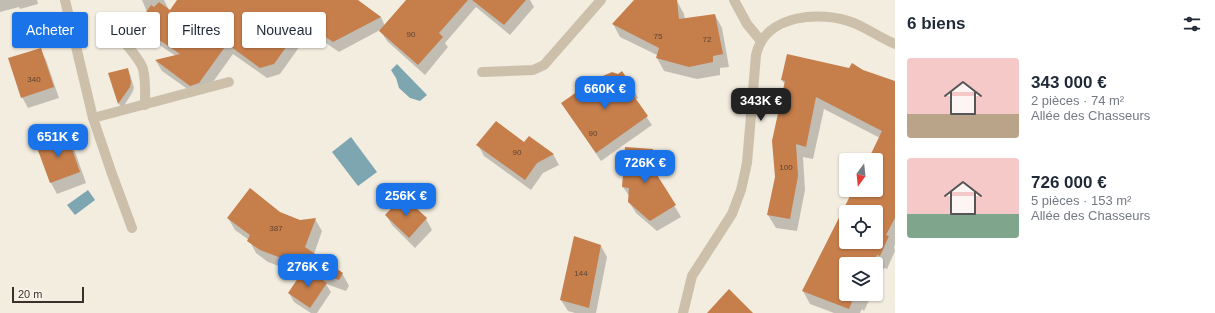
<!DOCTYPE html>
<html lang="fr">
<meta charset="utf-8">
<style>
body{margin:0;font-family:Arial,sans-serif;background:#f2f2f3;color:#1f2937;height:100vh;display:flex;flex-direction:column;font-size:15px;white-space:nowrap}
*{box-sizing:border-box;margin:0}
p{font-size:13px;color:#747a83}
.icon{flex:none;width:22px;height:22px;fill:none;stroke:currentColor;stroke-width:2;stroke-linecap:round;stroke-linejoin:round}
.map{position:relative;flex:1;overflow:hidden}
.details{display:flex;flex-direction:column;background:#fff;width:320px}
.details>*{flex:none}
.hud{position:absolute;left:12px;top:12px;width:380px;height:36px;display:flex;gap:8px}
.needle{width:26px;rotate:195deg}
.fabs{position:absolute;left:839px;top:153px;display:grid;gap:8px}
.fabs a{display:grid;place-items:center;width:44px;height:44px;border-radius:4px;background:#fff;box-shadow:0 1px 3px #0004;font-size:20px}
.scale{position:absolute;left:12px;bottom:10px;width:72px;box-sizing:border-box;padding-left:4px;border:2px solid #3a322a;border-top:0;font-size:11px;line-height:14px;white-space:nowrap;color:#3a322a;-webkit-text-stroke:3px #faf6ec;paint-order:stroke}
.price{position:absolute;translate:-50% -34px;padding:0 9px;border-radius:8px;background:#1a73e8;color:#fff;font-size:13px;line-height:26px;filter:drop-shadow(0 1px 2px #0008)}
.price::after{content:'';position:absolute;left:50%;top:24px;width:12px;height:9px;margin-left:-6px;background:inherit;clip-path:polygon(0 0,100% 0,50% 100%)}
.price.on{background:#222;color:#fff}
ul{padding:0;list-style:none}
li{display:flex;align-items:center;gap:12px;height:100px;padding:0 12px}
li span{display:grid;place-items:center;flex:none;width:112px;height:80px;border-radius:4px;color:#555}
li>.icon{margin-inline-start:auto}
span .icon{width:48px;height:48px;fill:#fffc;stroke-width:1}
li b{font-size:17px}
h2{display:flex;justify-content:space-between;align-items:center;height:48px;padding:0 12px;font-size:17px}
.tag{padding:0 14px;border-radius:4px;background:#fff;box-shadow:0 1px 3px #0004;font-size:14px;line-height:36px}
.tag.on{background:#1a73e8;color:#fff}
main{display:flex;flex:1;min-height:0}
.map>svg:first-child{display:block}
.water{fill:#7ea6b1}
.shadow{fill:#0003;fill-rule:evenodd}
.building{fill:#c67e4b;fill-rule:evenodd}
.lines{fill:none;stroke-linecap:round;stroke-linejoin:round}
.minor{stroke:#ccc0ab;stroke-width:10}
.labels{text-anchor:middle;stroke-width:3;stroke-linejoin:round;paint-order:stroke}
.number-label{font-size:8px;fill:#5d4532}
</style>
<main>
<div class="map">
<svg width="895" height="313" viewBox="0 0 895 313">
<rect width="100%" height="100%" fill="#f3ede0"/>
<g class="water">
<polygon points="397,64 427,95 420,101 410,98 399,88 396,78 391,70"/>
<polygon points="351,137 377,172 358,186 332,152"/>
<polygon points="88,190 95,200 75,215 67,205"/>
</g>
<g class="shadow">
<polygon points="0,0 37,0 38,4 20,9 19,7 0,12"/>
<polygon points="142,0 164,0 170,12 178,0 356,0 381,17 385,26 421,0 530,0 534,7 510,35 476,7 445,43 448,47 425,75 387,41 380,30 339,52 310,32 280,74 267,78 233,54 205,93 196,95 162,71 156,61 176,56 144,35 139,25 147,12"/>
<polygon points="635,0 666,0 677,1 684,14 685,20 715,15 722,28 729,67 720,68 720,75 697,79 664,71 657,58 657,55 620,37 613,24"/>
<polygon points="40,49 46,60 59,98 28,108 22,97"/>
<polygon points="127,69 130,74 134,88 132,93 122,109 119,104 109,74"/>
<path d="M850 69 863 71 895 84V245L894 247 895 251 887 269 884 268 876 286V264H846V294H872L864 311 862 309 860 313H834L810 304 803 291 854 190H876V160H869L880 138 824 109 813 159 803 157 805 190 797 231 776 228 768 215 776 177 785 85 782 80ZM846 212H876V242H846Z"/>
<polygon points="633,89 638,98 635,100 652,125 601,161 567,111"/>
<polygon points="66,136 73,146 86,183 57,194 51,183 38,146"/>
<polygon points="525,143 553,154 559,165 543,173 531,190 484,156 478,145"/>
<polygon points="653,150 659,161 658,178 681,217 657,231 636,213 629,202 630,197 623,187"/>
<polygon points="403,197 426,219 432,230 415,248 392,225 386,215"/>
<polygon points="280,213 300,221 315,219 322,231 314,254 342,273 349,286 346,291 326,284 331,292 317,313 311,313 294,302 289,293 301,274 268,262 256,253 249,240 235,230 228,218"/>
<polygon points="601,246 607,257 596,313 575,313 568,311 561,300"/>
</g>
<g class="building">
<polygon points="177,0 358,0 381,17 333,42 304,22 274,64 260,68 227,44 199,83 190,86 155,60 180,54 137,25 151,5 154,7 159,2 170,10"/>
<polygon points="406,0 468,0 439,33 443,37 418,65 379,31"/>
<polygon points="472,0 526,0 504,25"/>
<polygon points="634,0 677,0 679,19 715,14 723,54 713,56 713,62 689,67 656,58 659,48 612,24"/>
<polygon points="41,48 54,87 21,98 8,58"/>
<path d="M787 54 849 68 852 63 863 70 895 81V218L886 235 889 236 880 256 877 255 873 264H846V294H859L857 298 854 297 849 309 802 291 853 190H876V160H868L882 131 816 97 806 147 796 144 798 176 790 219 767 215 775 177 772 141 785 81 781 80ZM846 212H876V242H846Z"/>
<polygon points="128,68 131,82 130,87 118,104 108,73"/>
<polygon points="622,71 634,89 631,92 648,116 596,153 561,103 594,80 612,72 618,74"/>
<polygon points="496,121 524,142 529,136 554,154 537,163 525,180 476,145"/>
<polygon points="67,134 80,172 50,183 36,145"/>
<polygon points="625,147 653,149 652,167 676,205 650,221 628,202 629,188 622,187"/>
<polygon points="250,188 280,212 300,220 316,218 305,247 343,273 339,280 260,250 247,241 250,235 227,218"/>
<polygon points="403,196 427,218 409,238 385,215"/>
<polygon points="574,236 601,245 589,308 560,300"/>
<polygon points="305,268 327,283 310,308 288,293"/>
<polygon points="729,289 753,313 707,313"/>
</g>
<g class="lines">
<g class="minor">
<polyline points="65,0 93,118 112,174 132,228"/>
<polyline points="734,0 747,24 761,41"/>
<path d="M117 33C124 43 140 58 143 69 146 81 145 93 145 105"/>
<polyline points="482,72 533,70 544,65 601,0"/>
<polyline points="93,118 229,82"/>
<path d="M683 313 692 276 732 214 741 190 747 163 756 55C765 14 821 10 854 23 868 29 881 38 895 44"/>
</g>
</g>
<g class="labels">
<g class="number-label">
<text x="411" y="37">90</text>
<text x="658" y="39">75</text>
<text x="707" y="42">72</text>
<text x="34" y="82">340</text>
<text x="593" y="136">90</text>
<text x="517" y="155">90</text>
<text x="786" y="170">100</text>
<text x="276" y="231">387</text>
<text x="581" y="276">144</text>
</g>
</g>
</svg>
<div class="fabs">
<a><svg class="needle" viewBox="-14 -14 28 28"><path d="M0-13l5 13h-10z" fill="#e53935"/><path d="M0 13l5-13h-10z" fill="#747a83"/></svg></a>
<a><svg class="icon" aria-label="locate" viewBox="0 0 24 24"><circle cx="12" cy="12" r="6"/><path d="M12 2v4M12 18v4M2 12h4M18 12h4"/></svg></a>
<a><svg class="icon" aria-label="layers" viewBox="0 0 24 24"><path d="M12 4l9 5-9 5-9-5zM3 14l9 5 9-5"/></svg></a>
</div>
<div class="scale">20 m</div>
<b class="price" style="left:605px;top:110px">660K €</b>
<b class="price on" style="left:761px;top:122px">343K €</b>
<b class="price" style="left:58px;top:158px">651K €</b>
<b class="price" style="left:645px;top:184px">726K €</b>
<b class="price" style="left:406px;top:217px">256K €</b>
<b class="price" style="left:308px;top:288px">276K €</b>
<div class="hud">
<a class="tag on">Acheter</a>
<a class="tag">Louer</a>
<a class="tag">Filtres</a>
<a class="tag">Nouveau</a>
</div>
</div>
<section class="details">
<h2>6 biens<svg class="icon" aria-label="filters" viewBox="0 0 24 24"><path d="M4 7h16M4 17h16"/><circle cx="9" cy="7" r="2"/><circle cx="15" cy="17" r="2"/></svg></h2>
<ul>
<li><span style="background:linear-gradient(#f6c9c9 70%,#b9a48a 0)"><svg class="icon" aria-label="home" viewBox="0 0 24 24"><path d="M3 11l9-7 9 7M6 9v11h12V9"/></svg></span><div><b>343 000 €</b><p>2 pièces · 74 m²</p><p>Allée des Chasseurs</p></div></li>
<li><span style="background:linear-gradient(#f6c9c9 70%,#7fa58c 0)"><svg class="icon" aria-label="home" viewBox="0 0 24 24"><path d="M3 11l9-7 9 7M6 9v11h12V9"/></svg></span><div><b>726 000 €</b><p>5 pièces · 153 m²</p><p>Allée des Chasseurs</p></div></li>
</ul>
</section>
</main>
